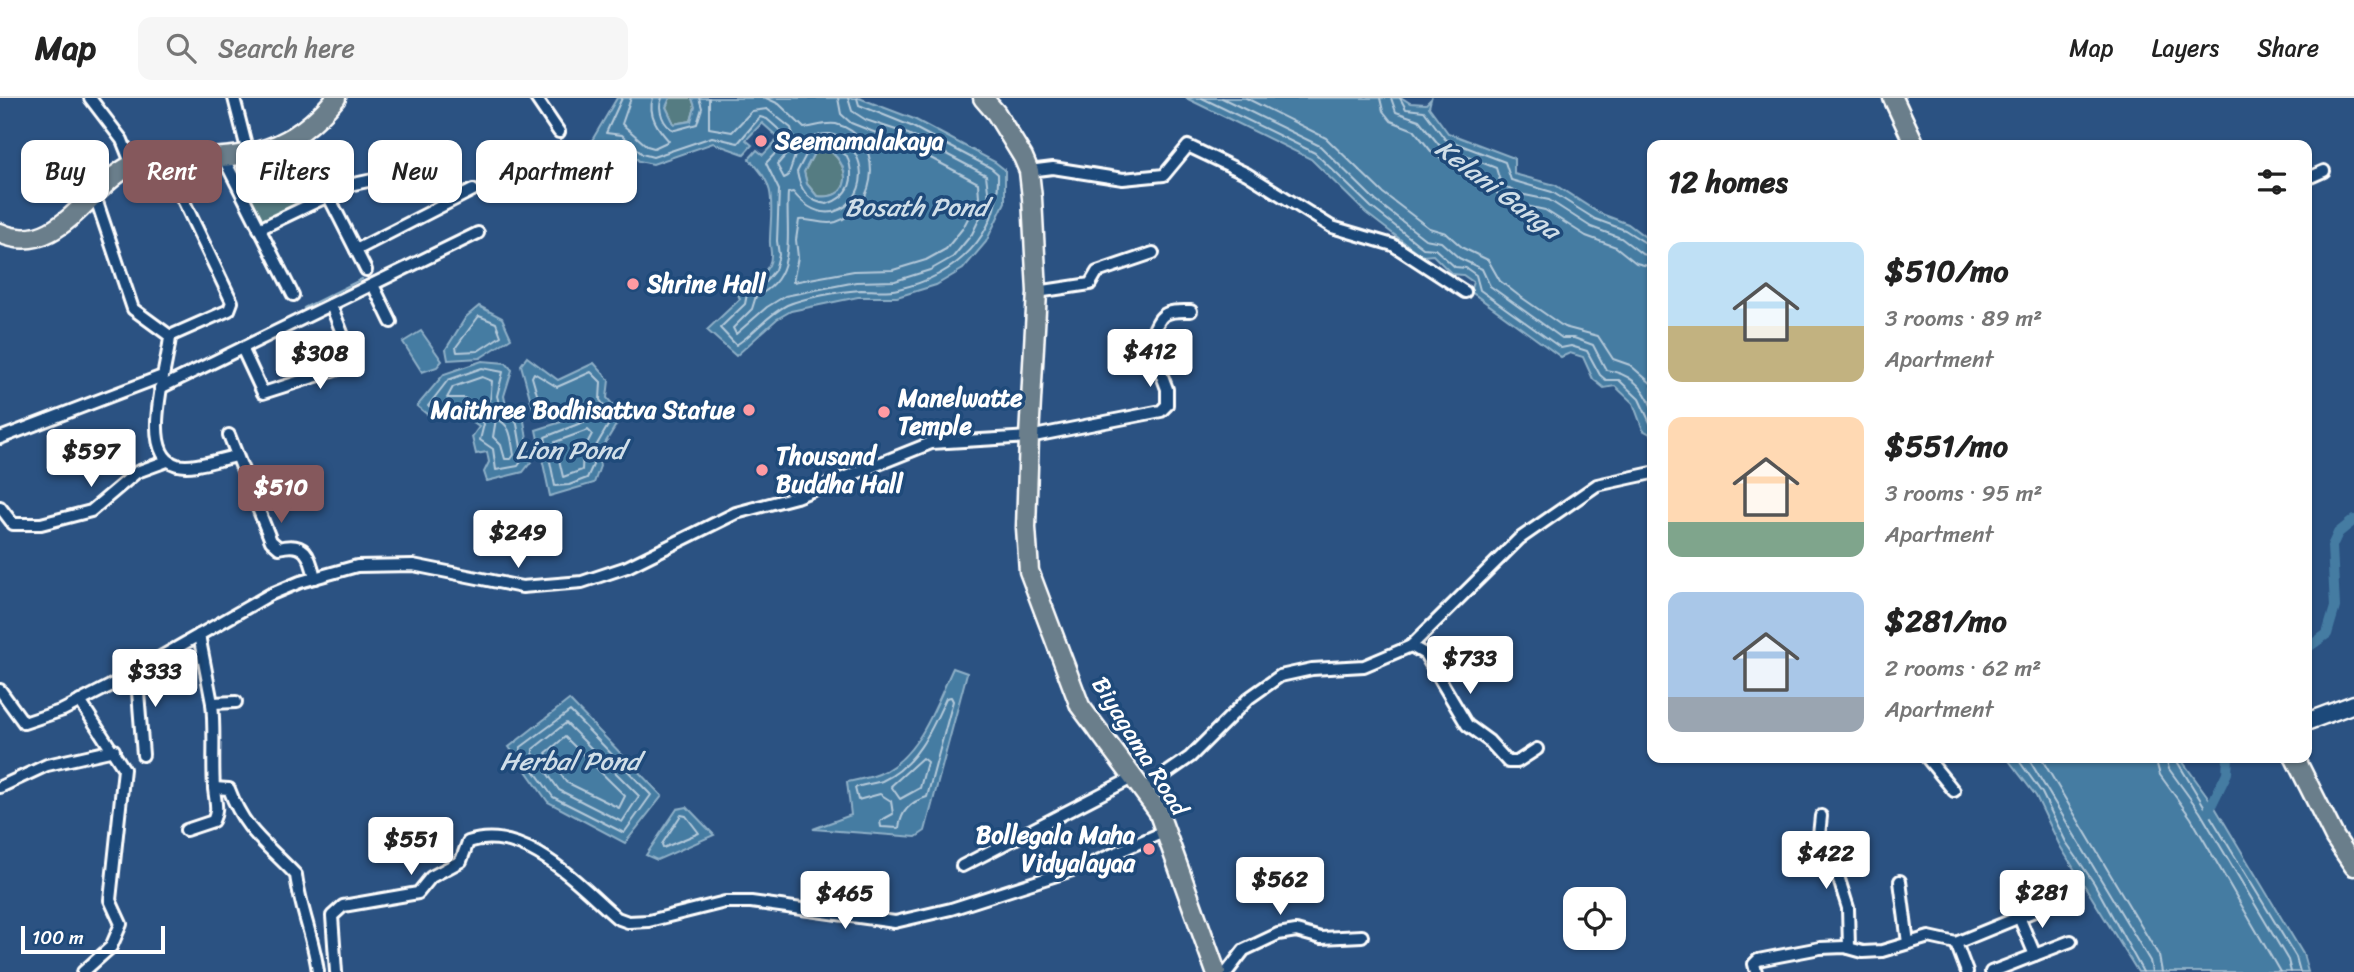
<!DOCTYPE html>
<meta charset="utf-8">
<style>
body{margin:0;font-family:Sriracha,sans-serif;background:#f6f6f6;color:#222;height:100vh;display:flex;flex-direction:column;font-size:26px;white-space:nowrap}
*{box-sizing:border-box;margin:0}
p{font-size:23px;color:#767676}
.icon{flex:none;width:38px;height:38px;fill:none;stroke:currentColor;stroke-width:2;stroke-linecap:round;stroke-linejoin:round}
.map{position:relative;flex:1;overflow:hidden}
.sheet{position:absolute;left:1647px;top:42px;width:665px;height:623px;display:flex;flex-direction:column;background:#fff;border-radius:14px;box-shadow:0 2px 5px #0004}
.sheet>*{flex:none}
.banner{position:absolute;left:21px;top:42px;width:665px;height:63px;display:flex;gap:14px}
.fabs{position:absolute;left:1563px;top:789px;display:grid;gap:14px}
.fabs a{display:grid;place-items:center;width:63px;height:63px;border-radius:14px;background:#fff;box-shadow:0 2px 5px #0004;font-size:35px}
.scale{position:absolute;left:21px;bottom:18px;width:144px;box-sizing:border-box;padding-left:7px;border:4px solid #fff;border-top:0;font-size:19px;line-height:24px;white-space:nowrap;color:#fff;-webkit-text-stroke:5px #1f4a7a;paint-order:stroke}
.price{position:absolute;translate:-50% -60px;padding:0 16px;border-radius:7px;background:#fff;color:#222;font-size:23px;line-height:46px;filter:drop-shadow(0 2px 4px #0008)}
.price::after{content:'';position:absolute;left:50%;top:42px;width:21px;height:16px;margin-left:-10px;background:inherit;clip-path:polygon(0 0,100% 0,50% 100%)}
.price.selected{background:#85585c;color:#fff}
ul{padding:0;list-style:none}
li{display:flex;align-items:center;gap:21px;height:175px;padding:0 21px}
li span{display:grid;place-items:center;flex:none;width:196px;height:140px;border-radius:14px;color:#555}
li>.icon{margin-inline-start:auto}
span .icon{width:84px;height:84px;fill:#fffc;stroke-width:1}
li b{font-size:30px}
h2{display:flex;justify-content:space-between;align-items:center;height:84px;padding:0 21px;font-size:30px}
.chip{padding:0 24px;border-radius:14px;background:#fff;box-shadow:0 2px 5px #0004;font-size:24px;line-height:63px}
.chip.selected{background:#85585c;color:#fff}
header{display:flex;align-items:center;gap:42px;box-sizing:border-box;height:98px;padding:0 35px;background:#fff;border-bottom:2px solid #e0e0e0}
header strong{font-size:33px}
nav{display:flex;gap:38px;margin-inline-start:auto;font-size:24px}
.search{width:490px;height:63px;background:#f6f6f6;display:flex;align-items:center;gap:18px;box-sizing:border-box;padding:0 24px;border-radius:14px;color:#767676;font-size:26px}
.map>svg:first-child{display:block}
.green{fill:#557b82;stroke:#aabdc0;stroke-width:2}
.water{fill:#457ba2;stroke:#8fb0c7;stroke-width:2;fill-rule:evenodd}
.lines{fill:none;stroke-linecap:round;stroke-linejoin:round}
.shore{stroke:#b5cada;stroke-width:2}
.stream{stroke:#8fb0c7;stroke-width:2.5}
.canal{stroke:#457ba2;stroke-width:10}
.minor-casing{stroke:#fff;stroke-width:16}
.secondary-casing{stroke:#fff;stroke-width:21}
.primary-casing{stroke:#fff;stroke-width:23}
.minor{stroke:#1f4a7a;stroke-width:10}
.secondary{stroke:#1f4a7a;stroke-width:16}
.primary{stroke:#6b7e8b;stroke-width:18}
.poi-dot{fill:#ff9aa2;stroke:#1f4a7a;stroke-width:2.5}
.labels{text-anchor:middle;stroke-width:7;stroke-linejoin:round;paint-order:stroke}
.poi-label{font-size:24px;font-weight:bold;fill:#fff;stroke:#1f4a7a;text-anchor:start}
.street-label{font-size:24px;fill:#fff;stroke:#1f4a7a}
.water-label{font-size:26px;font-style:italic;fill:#d0dee8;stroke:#1f4a7a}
</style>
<header>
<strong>Map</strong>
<div class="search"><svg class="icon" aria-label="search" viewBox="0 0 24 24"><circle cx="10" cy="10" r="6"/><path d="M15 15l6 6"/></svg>Search here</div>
<nav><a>Map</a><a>Layers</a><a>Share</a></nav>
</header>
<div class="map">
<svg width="2354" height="874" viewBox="0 0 2354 874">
<rect width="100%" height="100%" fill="#2b5282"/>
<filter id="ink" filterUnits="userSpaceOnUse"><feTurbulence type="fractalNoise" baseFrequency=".0143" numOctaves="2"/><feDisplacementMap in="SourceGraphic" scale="14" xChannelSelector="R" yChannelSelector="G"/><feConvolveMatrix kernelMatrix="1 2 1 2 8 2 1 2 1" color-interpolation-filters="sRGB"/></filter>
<g filter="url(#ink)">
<g class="green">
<polygon points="670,0 692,0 695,9 691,23 674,26 666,9"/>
<path d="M829 52C853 71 851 103 817 98L807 86 804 74 814 55Z"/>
<path d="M299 54 322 97 260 125C252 109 231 84 240 66L273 62Z"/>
</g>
<g class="water">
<path d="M617 0H670L666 9 674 26 691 23 695 9 692 0H859L914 21 995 64 1005 72V104L986 144 963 171 936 187 897 199H858L791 213 777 221 736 258 707 232 740 201 737 194C746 182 762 182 769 167 774 157 769 151 770 141 771 106 778 88 749 61L757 52 763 57 779 40 762 25 746 42 752 47 744 56 713 45 653 66 639 63 618 42 609 45 598 56 592 57 588 49ZM829 52C853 70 851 103 817 98L807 86 804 74 814 55Z"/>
<polygon points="1186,0 1402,0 1410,5 1426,6 1431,1 1429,9 1448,35 1514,60 1514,76 1555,87 1599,115 1628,126 1652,144 1652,337 1643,332 1633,305 1615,288 1604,290 1593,281 1583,259 1570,255 1561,259 1470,193 1473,184 1463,177 1452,176 1433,157 1422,158 1366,115 1311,61"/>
<polygon points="479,208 502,220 511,240 480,260 448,262 446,251 466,219"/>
<polygon points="421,233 442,263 437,269 422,274 403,244"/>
<polygon points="527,259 558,282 594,265 609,282 607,300 622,317 598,357 600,368 594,385 550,398 536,332 583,317 580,308 560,316 535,318 521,267"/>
<polygon points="482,263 506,265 512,272 504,298 506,308 513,307 524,323 531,364 523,374 487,383 484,374 489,364 487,354 476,356 472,339 479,329 459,315 453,320 428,317 417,308 444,276"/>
<path d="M953 570 967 575 925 733 916 739 813 731 851 717 847 684C857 682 869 680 879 676 920 659 936 606 953 570Z"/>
<polygon points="569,602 662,698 625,745 548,704 509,649"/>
<polygon points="2007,660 2180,660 2213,706 2303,856 2308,874 2138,874 2060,748 2036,698"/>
<polygon points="687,709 714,737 657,762 646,757 677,711"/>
</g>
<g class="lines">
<g class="shore">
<path d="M622 0 606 35 622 37 642 56 653 59 712 39 738 45 760 19 767 21 785 37 784 46 766 65 779 92 777 143 779 157 775 172 765 184 748 191 745 206 720 230 736 247C754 236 767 217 787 207 803 200 842 193 861 192 873 192 886 194 898 191 956 178 1000 138 998 76L991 70 911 28 859 7 857 0"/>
<path d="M631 0 622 26 647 48 654 50 669 43C659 32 647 17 653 0"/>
<path d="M662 0C657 11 663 29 675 32L697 26 702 10 699 0"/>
<path d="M709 0V30L732 34 752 13 767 11 791 30 796 49C807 44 816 35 830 36 836 37 840 40 845 44 887 79 837 149 793 94L788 95C785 132 799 180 756 198L752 211 733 230 736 236 767 209 785 198 856 184 895 183 930 172 953 159 972 136 989 101 986 77 908 36 866 22 852 13 848 0"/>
<path d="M766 0 779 6 804 30C814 29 825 24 836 26 885 39 880 109 836 124 823 128 810 120 799 122L796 142 798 159 793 184 854 173 893 172 926 162 946 151 963 130 979 99 978 85 904 46 851 25 841 16 838 0"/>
<polyline points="1202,0 1315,55 1371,109 1423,150 1435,151 1455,169 1466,170 1476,177 1480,192 1561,250 1571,248 1587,253 1600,277 1606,282 1619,282 1639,301 1652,329"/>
<path d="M1222 0 1320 48 1376 103 1425 141 1441 144 1459 160 1482 171 1490 188 1562 240H1574L1593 247 1606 272C1628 275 1644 288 1652 310"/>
<polyline points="1246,0 1326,40 1383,95 1429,130 1446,135 1463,150 1488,162 1500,183 1518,197 1564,229 1598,238 1613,261 1630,267 1652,286"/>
<polyline points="1380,0 1383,13 1391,23 1414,32 1435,58 1486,78 1499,98 1517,106 1545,112 1586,138 1616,149 1636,165 1652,169"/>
<polyline points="1391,0 1396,14 1419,22 1440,48 1496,70 1500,83 1507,90 1520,96 1549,102 1591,129 1621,140 1642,156 1652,158"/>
<polyline points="1400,0 1406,11 1424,13 1445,41 1505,64 1511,82 1552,94 1595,121 1625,132 1652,149"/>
<path d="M828 45 847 58C856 81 851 98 827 106 808 104 800 92 797 74L809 51Z"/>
<polygon points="790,52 796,55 788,78 784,80 777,67"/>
<polygon points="479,218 496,225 501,238 478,253 457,254 456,249"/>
<polygon points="482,270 503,274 497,298 501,312 511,316 517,326 523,361 518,368 496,372 493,351 480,342 484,326 464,310 450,312 428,308 448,282"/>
<polygon points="534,275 557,289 591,274 601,284 600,302 613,319 592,355 593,367 587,380 569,387 555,388 545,339 586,323 589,316 587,306 579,302 558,309 541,310 532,279"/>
<polygon points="482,279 492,283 489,315 464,300 447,300 453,289"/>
<path d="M496 321C512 326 511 342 514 357L511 361H505L501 347 493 339Z"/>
<polygon points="588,332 592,336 583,353 582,372 563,379 555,344"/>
<path d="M946 600 951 599 953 603 927 699C912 703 901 713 899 730L881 729 880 723 893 716 891 703 880 696 858 702 855 690C863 686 873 686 882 683 916 668 932 631 946 600Z"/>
<polygon points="570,613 651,697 624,735 553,699 520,653 521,649"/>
<polygon points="566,625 639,698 622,724 559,692 533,655 533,651"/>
<polygon points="565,639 625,698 619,710 566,684 546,655"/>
<polygon points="922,660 927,664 920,690 900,701 891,688"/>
<polyline points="2017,660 2042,695 2066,744 2094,785 2143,874"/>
<polyline points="2028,660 2150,863 2152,874"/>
<polyline points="2041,660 2159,858 2162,874"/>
<polyline points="2155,660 2160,677 2191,720 2280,874"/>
<polyline points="2166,660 2169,671 2200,714 2288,862 2291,874"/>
<polyline points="2175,660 2296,859 2300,874"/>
<polygon points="681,717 686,718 699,735 663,750 662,746"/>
</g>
<polyline class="stream" points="304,210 362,181"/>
<g class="canal">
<polyline points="2306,551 2327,536 2335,509 2332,448 2338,435 2354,422"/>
<polyline points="2208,714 2227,675 2228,660"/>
</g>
<g class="minor-casing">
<g id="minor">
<polyline points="90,0 122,42 132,67"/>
<polyline points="234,0 248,55"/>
<polyline points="536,0 559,34"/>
<polyline points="298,38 366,172"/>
<polyline points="223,59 293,197"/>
<polyline points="164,62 232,204 229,212 170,238"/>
<polyline points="1029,73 1053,70 1123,81 1164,77 1188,48 1247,76 1332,129 1393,147 1465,194"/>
<polyline points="2306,81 2324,73"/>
<polyline points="325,92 430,70"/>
<path d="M95 98 133 211 170 238C169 265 137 356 177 367 194 371 219 361 237 358"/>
<polyline points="259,131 328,98"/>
<polyline points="356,152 473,92"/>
<polyline points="373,187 391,224"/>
<polyline points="1037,194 1090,186 1097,174 1153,155"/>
<polyline points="242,250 263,295 348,268 353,263 331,207"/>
<polyline points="160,290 478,135"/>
<path d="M229 337 271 443 279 450C305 443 310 457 315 480"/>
<polyline points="0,340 160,279"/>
<polyline points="0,409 13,426 41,426 91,413 137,374 167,363"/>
<polyline points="199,537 212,605 236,604"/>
<polyline points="1411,548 1425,556 1467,627 1489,643 1508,664 1517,664 1537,651"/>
<polyline points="129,578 138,594 143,657"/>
<path d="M0 592 24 625 63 612 110 588 269 497 300 484 357 468 413 467 522 489 582 484 627 469 736 415 796 399 931 345 1029 339 1161 313 1167 307V291L1149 243C1161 216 1161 212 1191 213"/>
<polyline points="80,603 124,671 110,802 121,826 111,849 83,874"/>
<polyline points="1927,660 1954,693"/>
<polyline points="0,689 47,667 114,652"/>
<path d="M214 690 229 691C245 734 266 745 296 777 300 810 314 841 318 874"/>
<polyline points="1141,693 1190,659 1249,600 1280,578 1312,571 1364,568 1411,548 1519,441 1597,387 1652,375"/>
<polyline points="1821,718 1819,737 1837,775 1848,810 1849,850"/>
<path d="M186 732 213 723C219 710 215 704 214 690 212 662 215 633 212 605"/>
<polyline points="1798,756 1802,752 1815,754 1824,749"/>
<polyline points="962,768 1132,680"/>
<polyline points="1900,783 1908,845"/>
<polyline points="2019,819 2035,857"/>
<polyline points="1956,845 1967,874"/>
<path d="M336 874 332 818 343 808 418 795 431 779 461 763 468 744C524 725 578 786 617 820L628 824 649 823 725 804H751L895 824 951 811 1088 767 1166 733"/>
<polyline points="1227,874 1244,852 1278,836 1296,833 1321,840 1362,838"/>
<polyline points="1756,874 1754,866 1758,862 1820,850 1845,849 1863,854 1882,853 1929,839 1956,845 2044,809"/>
<polyline points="1991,874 2071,843"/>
</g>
</g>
<g class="secondary-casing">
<polyline id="secondary" points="2306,624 2354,606"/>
</g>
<g class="primary-casing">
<g id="primary">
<polyline points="983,0 996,15 1023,59 1029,73 1032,100 1037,194 1029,339 1026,430 1029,473 1080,608 1158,713 1216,874"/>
<polyline points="1893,0 1915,47"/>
<path d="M0 135C57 161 88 89 130 68 145 61 167 62 183 61 251 59 291 55 336 0"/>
<polyline points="2295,660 2335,740 2354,768"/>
</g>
</g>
<use href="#minor" class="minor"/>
<use href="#secondary" class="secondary"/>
<use href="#primary" class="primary"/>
</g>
</g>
<g class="poi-dot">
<circle cx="761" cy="43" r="7"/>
<circle cx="633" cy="186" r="7"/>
<circle cx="749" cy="312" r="7"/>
<circle cx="884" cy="314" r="7"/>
<circle cx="762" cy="372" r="7"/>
<circle cx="1149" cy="751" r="7"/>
</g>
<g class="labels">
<g class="poi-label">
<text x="775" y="51">Seemamalakaya</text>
<text x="647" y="194">Shrine Hall</text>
<text x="898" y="308">Manelwatte<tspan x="898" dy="28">Temple</tspan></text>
<text x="735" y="320" text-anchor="end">Maithree Bodhisattva Statue</text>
<text x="776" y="366">Thousand<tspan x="776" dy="28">Buddha Hall</tspan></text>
<text x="1135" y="745" text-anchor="end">Bollegala Maha<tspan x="1135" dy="28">Vidyalayaa</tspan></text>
</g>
<g class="street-label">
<text transform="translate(1140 648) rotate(58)" y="8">Biyagama Road</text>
</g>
<g class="water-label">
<text transform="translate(1498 91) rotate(37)" y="9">Kelani Ganga</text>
<text x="916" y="118">Bosath Pond</text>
<text x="570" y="361">Lion Pond</text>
<text x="570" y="672">Herbal Pond</text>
</g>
</g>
</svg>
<div class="fabs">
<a><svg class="icon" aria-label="locate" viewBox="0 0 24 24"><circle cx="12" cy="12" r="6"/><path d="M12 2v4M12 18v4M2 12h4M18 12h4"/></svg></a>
</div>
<div class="scale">100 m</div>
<b class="price" style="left:1150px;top:291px">$412</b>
<b class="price" style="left:320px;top:293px">$308</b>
<b class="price" style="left:91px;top:391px">$597</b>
<b class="price selected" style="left:281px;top:427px">$510</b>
<b class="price" style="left:518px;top:472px">$249</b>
<b class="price" style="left:1470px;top:598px">$733</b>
<b class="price" style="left:155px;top:611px">$333</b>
<b class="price" style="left:411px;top:779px">$551</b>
<b class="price" style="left:1826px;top:793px">$422</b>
<b class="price" style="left:1280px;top:819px">$562</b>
<b class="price" style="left:2042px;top:832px">$281</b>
<b class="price" style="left:845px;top:833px">$465</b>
<div class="banner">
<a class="chip">Buy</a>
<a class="chip selected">Rent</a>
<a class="chip">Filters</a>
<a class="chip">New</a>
<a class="chip">Apartment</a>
</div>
<section class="sheet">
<h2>12 homes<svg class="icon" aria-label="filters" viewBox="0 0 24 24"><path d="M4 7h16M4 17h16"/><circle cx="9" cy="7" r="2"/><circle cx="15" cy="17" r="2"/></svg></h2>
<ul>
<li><span style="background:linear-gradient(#bfe0f5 60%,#c2b280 0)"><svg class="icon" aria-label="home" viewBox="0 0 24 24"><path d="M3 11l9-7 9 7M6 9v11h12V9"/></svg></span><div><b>$510/mo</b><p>3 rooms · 89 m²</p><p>Apartment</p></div></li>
<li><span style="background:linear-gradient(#ffd9b3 75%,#7fa58c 0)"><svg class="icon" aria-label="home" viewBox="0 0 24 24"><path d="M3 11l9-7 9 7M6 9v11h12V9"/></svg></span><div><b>$551/mo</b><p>3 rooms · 95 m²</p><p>Apartment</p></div></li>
<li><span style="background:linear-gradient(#a9c7e8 75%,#9aa5b1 0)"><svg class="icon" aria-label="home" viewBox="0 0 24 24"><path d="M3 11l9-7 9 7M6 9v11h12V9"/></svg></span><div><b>$281/mo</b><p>2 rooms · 62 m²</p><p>Apartment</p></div></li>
</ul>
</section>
</div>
